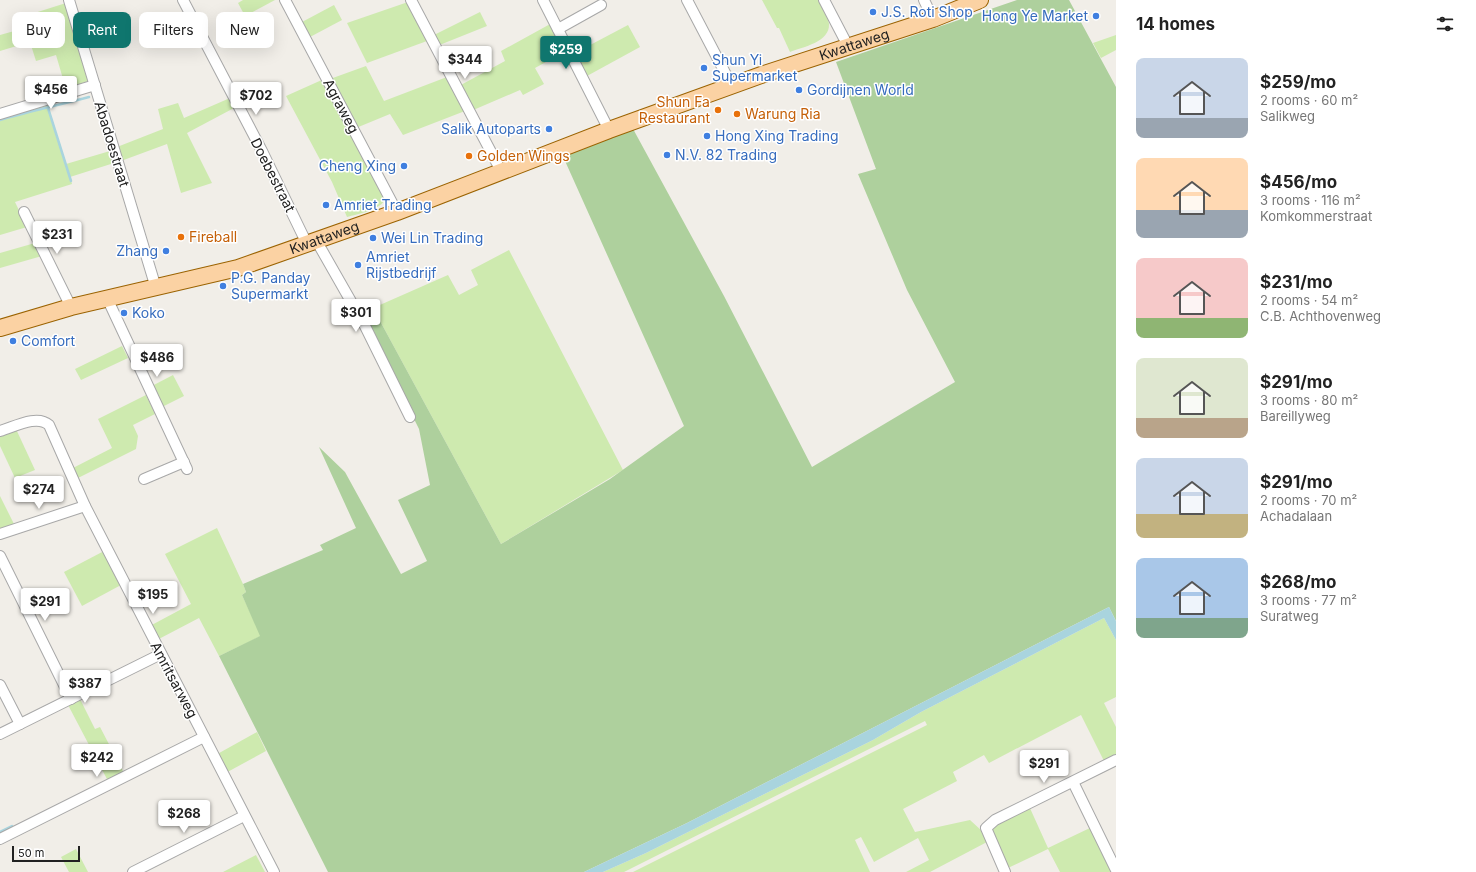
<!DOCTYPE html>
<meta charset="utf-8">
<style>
body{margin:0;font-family:Inter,sans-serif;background:#f2f2f2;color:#222;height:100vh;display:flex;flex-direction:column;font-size:15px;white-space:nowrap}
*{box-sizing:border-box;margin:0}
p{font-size:13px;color:#767676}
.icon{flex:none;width:22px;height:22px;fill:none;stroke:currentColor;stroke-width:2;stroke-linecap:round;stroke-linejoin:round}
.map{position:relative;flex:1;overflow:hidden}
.sheet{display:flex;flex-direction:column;background:#fff;width:360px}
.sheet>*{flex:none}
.guide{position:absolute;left:12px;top:12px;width:380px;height:36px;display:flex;gap:8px}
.scale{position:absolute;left:12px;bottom:10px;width:68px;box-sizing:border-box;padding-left:4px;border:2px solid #212121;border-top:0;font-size:11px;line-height:14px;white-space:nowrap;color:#212121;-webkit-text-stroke:3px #fff;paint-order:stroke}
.price{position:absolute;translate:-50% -34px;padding:0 9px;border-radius:4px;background:#fff;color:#222;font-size:13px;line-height:26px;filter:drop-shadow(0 1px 2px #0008)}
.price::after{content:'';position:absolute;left:50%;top:24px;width:12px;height:9px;margin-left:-6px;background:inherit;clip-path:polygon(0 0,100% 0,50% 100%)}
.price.active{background:#0f766e;color:#fff}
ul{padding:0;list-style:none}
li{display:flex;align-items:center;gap:12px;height:100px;padding:0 20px}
li span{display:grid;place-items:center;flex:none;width:112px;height:80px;border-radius:8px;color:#555}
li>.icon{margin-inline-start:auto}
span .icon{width:48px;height:48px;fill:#fffc;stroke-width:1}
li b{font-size:17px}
h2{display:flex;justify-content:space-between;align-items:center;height:48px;padding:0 20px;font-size:17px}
.chip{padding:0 14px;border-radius:8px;background:#fff;box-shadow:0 4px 16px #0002;font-size:14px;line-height:36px}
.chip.active{background:#0f766e;color:#fff}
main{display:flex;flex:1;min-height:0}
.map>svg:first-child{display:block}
.grass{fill:#ceeaaf}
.forest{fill:#aed09d}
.water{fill:#a9d4de}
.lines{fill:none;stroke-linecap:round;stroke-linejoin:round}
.stream{stroke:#a9d4de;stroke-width:2.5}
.street-casing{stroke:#a8a8a8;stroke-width:12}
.primary-casing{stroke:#9b6302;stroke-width:18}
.street{stroke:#fff;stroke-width:10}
.primary{stroke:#fbd2a3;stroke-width:16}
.shop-dot{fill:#3f7fe0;stroke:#fff;stroke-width:1.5}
.food-dot{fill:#e8710a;stroke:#fff;stroke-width:1.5}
.labels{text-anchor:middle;stroke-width:3;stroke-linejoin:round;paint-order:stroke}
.shop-label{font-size:14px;fill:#366cbe;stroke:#fff;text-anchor:start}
.street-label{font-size:14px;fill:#212121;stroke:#fff}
.food-label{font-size:14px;fill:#c56008;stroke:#fff;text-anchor:start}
</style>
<main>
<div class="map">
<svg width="1116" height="872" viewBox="0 0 1116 872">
<rect width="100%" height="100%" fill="#f1eee8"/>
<g class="grass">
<polygon points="243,0 275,0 245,16 238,3"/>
<path d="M762 0H819C822 7 828 16 829 24 830 42 803 47 790 52L779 28H777Z"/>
<polygon points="408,2 427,41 367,63 347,23"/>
<polygon points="66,3 88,81 66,89 56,55 36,61 30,42 0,51 0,35 25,28 22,17"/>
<polygon points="334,5 342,20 310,37 302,22"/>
<polygon points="480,12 487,26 437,46 432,36"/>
<polygon points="552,23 566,51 535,68 544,84 523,95 520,90 471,111 459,86 505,61 501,51"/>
<polygon points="628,25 640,47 587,76 575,53"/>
<polygon points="1116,35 1116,50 1101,58 1093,43"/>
<polygon points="366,66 384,101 447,77 465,111 403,135 390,114 356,128 330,79"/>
<path d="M324 79 385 198C383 210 357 214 347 217L332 182 286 96Z"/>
<polygon points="230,98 234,108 187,133 212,183 181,193 167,144 121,161 117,147 163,129 158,109 178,103 184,118"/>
<polygon points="47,103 66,164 110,151 114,163 70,177 72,184 15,202 27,227 0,235 0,118"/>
<polygon points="35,243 42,256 0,268 0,253"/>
<polygon points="509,250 623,470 501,544 373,308 448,275 459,295 478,285 471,270"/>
<polygon points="122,346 128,358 81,380 75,369"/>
<polygon points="173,375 184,396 158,409 148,388"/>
<polygon points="146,395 155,414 133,425 138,436 136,449 76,479 71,469 112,448 98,419"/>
<polygon points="16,429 35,470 15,478 0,446 0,434"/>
<polygon points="0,496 15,526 0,531"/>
<polygon points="217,528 243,584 246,592 242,595 261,636 219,656 199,618 155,641 148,627 191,604 165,554"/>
<polygon points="104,551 121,585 82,606 64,572"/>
<polygon points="1104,618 1116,640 1116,697 1104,703 1116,727 1116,758 1105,763 1081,715 989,763 984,755 953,772 957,781 903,809 915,832 970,820 982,831 987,842 930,872 906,872 929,860 918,838 874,862 861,837 855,840 870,872 633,872 927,725 925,721 624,872 603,872 646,853 873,740 921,712"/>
<polygon points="79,697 95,729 100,727 124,773 108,781 67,703"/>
<polygon points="257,732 266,751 222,775 212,757"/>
<polygon points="1029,806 1048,848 1092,827 1114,872 1060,872 1048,849 1008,868 992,831 994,825"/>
<polygon points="76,849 88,872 69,872 61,857"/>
<polygon points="256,855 265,872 223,872"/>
</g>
<polygon class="forest" points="1017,0 1069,0 1116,87 1116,621 1109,607 687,823 584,872 328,872 219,656 260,636 242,595 246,592 243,584 323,550 320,545 356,528 319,447 345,472 401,574 427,561 398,500 430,485 419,429 362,314 373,308 501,544 610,479 684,426 561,152 632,127 724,296 812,467 955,382 907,290 858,174 876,169 836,62"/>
<polygon class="water" points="1109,607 1116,621 1116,640 1104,618 921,712 873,740 646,853 603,872 584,872 687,823"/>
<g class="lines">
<g class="stream">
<polyline points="48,108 71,181"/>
<path d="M0 120C30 111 59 105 89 97"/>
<polyline points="0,832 12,826"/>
</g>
<g class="street-casing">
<g id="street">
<polyline points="69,0 156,288"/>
<polyline points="183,0 262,151 307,244"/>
<polyline points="285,0 397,212"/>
<polyline points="411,0 501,171"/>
<polyline points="543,0 609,130"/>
<polyline points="687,0 732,86"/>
<polyline points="824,0 848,46"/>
<polyline points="924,0 933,19"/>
<polyline points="558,29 601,5"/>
<polyline points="0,114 95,85"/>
<polyline points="24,212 71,307"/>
<polyline points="316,240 365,326 410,417"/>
<polyline points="107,298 187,469"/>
<path d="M0 431C14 427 37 414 49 425L85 506 274 872"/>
<polyline points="144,479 184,462"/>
<polyline points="0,534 85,506"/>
<polyline points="0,556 71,699"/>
<polyline points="0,685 20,724"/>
<polyline points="0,734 161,654"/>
<polyline points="1073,782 1116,870"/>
<polyline points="0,839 204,737"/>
<polyline points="133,872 244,816"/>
<polyline points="1005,872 986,828 995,820 1116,760"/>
</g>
</g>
<g class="primary-casing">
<g id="primary">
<path id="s1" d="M0 328 71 307 238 268 397 212 609 130 764 74 933 19 980 0"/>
</g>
</g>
<use href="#street" class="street"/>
<use href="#primary" class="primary"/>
</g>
<g class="shop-dot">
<circle cx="873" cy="12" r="4"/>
<circle cx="1096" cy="16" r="4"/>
<circle cx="704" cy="68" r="4"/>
<circle cx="799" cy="90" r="4"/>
<circle cx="549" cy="129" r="4"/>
<circle cx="707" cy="136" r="4"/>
<circle cx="667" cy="155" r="4"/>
<circle cx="404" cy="166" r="4"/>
<circle cx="326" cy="205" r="4"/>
<circle cx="373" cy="238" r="4"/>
<circle cx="166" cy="251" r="4"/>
<circle cx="358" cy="265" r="4"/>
<circle cx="223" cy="286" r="4"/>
<circle cx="124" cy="313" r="4"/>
<circle cx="13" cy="341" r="4"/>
</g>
<g class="food-dot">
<circle cx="718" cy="110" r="4"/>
<circle cx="737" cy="114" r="4"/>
<circle cx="469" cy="156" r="4"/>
<circle cx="181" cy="237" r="4"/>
</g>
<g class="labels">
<g class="shop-label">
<text x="881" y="17">J.S. Roti Shop</text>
<text x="1088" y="21" text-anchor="end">Hong Ye Market</text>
<text x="712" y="65">Shun Yi<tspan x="712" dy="16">Supermarket</tspan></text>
<text x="807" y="95">Gordijnen World</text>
<text x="541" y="134" text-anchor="end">Salik Autoparts</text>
<text x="715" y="141">Hong Xing Trading</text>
<text x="675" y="160">N.V. 82 Trading</text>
<text x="396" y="171" text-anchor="end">Cheng Xing</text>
<text x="334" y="210">Amriet Trading</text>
<text x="381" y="243">Wei Lin Trading</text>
<text x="158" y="256" text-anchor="end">Zhang</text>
<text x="366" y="262">Amriet<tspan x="366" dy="16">Rijstbedrijf</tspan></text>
<text x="231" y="283">P.G. Panday<tspan x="231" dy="16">Supermarkt</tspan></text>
<text x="132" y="318">Koko</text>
<text x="21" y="346">Comfort</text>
</g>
<g class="street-label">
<text dy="5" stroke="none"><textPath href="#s1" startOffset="901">Kwattaweg</textPath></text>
<text transform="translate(341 106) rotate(62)" y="5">Agraweg</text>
<text transform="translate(112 144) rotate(73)" y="5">Abadoestraat</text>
<text transform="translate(273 175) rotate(63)" y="5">Doebestraat</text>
<text dy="5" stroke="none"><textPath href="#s1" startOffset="337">Kwattaweg</textPath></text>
<text transform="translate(174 680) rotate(62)" y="5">Amritsarweg</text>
</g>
<g class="food-label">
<text x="710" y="107" text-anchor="end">Shun Fa<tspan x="710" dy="16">Restaurant</tspan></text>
<text x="745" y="119">Warung Ria</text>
<text x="477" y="161">Golden Wings</text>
<text x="189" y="242">Fireball</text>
</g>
</g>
</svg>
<div class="scale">50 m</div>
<b class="price active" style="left:566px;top:70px">$259</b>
<b class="price" style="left:465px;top:80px">$344</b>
<b class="price" style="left:51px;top:110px">$456</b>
<b class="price" style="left:256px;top:116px">$702</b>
<b class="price" style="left:57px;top:255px">$231</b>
<b class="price" style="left:356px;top:333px">$301</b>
<b class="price" style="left:157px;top:378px">$486</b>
<b class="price" style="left:39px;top:510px">$274</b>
<b class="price" style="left:153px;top:615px">$195</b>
<b class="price" style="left:45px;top:622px">$291</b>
<b class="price" style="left:85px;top:704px">$387</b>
<b class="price" style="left:97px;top:778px">$242</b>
<b class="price" style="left:1044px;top:784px">$291</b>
<b class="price" style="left:184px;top:834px">$268</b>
<div class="guide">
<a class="chip">Buy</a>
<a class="chip active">Rent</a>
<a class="chip">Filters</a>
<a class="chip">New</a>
</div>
</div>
<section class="sheet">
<h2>14 homes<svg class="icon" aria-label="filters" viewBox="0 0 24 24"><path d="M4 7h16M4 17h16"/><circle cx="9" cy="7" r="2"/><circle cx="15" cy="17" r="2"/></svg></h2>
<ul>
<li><span style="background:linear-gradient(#c9d6e8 75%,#9aa5b1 0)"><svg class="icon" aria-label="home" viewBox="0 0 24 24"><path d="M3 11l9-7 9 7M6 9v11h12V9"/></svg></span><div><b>$259/mo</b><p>2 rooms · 60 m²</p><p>Salikweg</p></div></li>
<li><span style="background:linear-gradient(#ffd9b3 65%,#9aa5b1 0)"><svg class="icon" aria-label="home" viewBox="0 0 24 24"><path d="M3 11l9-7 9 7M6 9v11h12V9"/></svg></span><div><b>$456/mo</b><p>3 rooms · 116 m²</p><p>Komkommerstraat</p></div></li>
<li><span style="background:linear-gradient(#f6c9c9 75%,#8fb573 0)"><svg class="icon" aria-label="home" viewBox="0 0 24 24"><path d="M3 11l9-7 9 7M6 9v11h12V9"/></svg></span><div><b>$231/mo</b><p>2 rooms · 54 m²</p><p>C.B. Achthovenweg</p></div></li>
<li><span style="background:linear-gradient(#dfe7d0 75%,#b9a48a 0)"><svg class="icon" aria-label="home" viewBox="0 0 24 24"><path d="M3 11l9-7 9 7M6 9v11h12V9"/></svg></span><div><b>$291/mo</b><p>3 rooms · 80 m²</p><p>Bareillyweg</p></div></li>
<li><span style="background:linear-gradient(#c9d6e8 70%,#c2b280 0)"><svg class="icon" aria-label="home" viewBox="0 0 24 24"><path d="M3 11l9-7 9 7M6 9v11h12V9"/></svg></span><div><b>$291/mo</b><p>2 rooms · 70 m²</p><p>Achadalaan</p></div></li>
<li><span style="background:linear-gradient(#a9c7e8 75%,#7fa58c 0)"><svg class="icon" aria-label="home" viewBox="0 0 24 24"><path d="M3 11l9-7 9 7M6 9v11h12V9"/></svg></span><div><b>$268/mo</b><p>3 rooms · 77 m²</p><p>Suratweg</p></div></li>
</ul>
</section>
</main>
